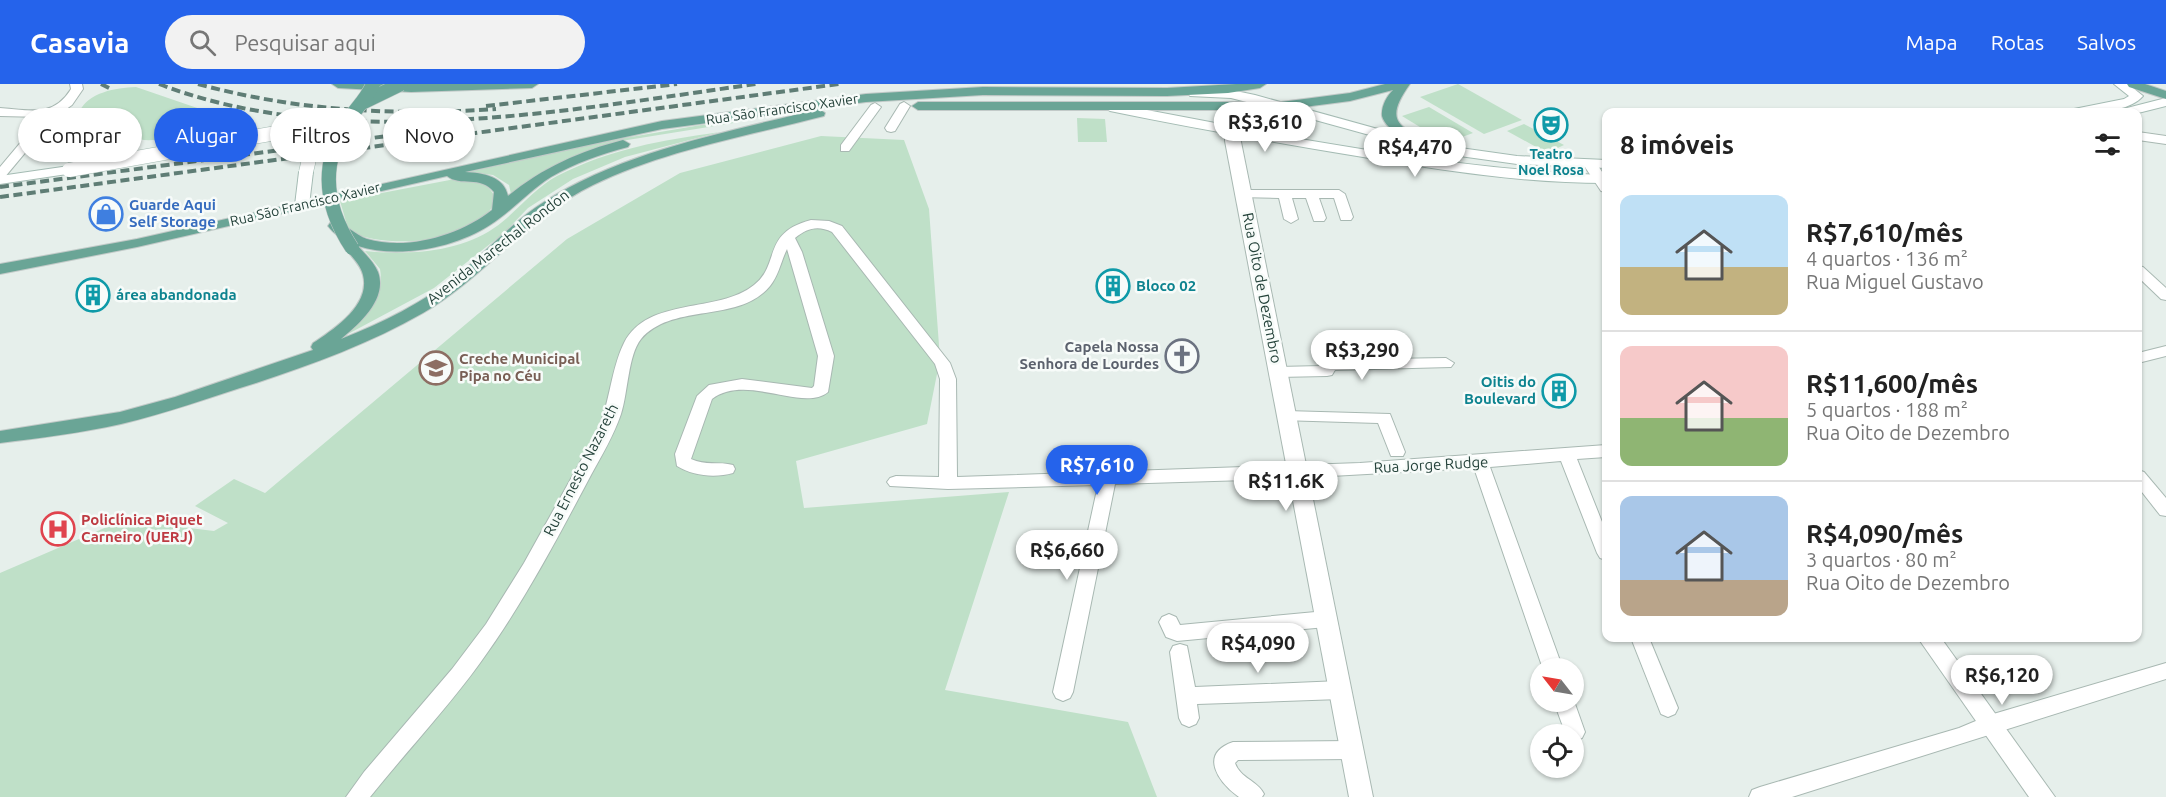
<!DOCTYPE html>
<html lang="pt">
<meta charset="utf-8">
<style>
body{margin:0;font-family:Ubuntu,sans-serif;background:#f2f2f2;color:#222;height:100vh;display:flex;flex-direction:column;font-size:22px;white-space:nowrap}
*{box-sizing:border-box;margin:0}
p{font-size:20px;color:#767676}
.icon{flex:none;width:33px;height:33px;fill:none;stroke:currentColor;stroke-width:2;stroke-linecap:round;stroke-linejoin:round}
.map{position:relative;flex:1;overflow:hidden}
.side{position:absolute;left:1602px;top:24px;width:540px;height:534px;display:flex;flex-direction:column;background:#fff;border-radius:12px;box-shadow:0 2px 4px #0004}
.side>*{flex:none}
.banner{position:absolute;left:18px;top:24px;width:570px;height:54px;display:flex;gap:12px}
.needle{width:39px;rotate:301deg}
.buttons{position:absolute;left:1530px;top:574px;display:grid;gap:12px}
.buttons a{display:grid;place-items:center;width:54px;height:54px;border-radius:50%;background:#fff;box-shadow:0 2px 4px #0004;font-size:30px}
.price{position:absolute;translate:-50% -51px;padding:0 14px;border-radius:21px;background:#fff;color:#222;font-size:20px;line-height:39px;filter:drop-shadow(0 2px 3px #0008)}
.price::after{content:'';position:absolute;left:50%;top:36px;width:18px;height:14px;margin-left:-9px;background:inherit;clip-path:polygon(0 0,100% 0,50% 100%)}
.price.active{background:#2563eb;color:#fff}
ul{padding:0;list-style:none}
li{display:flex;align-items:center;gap:18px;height:150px;padding:0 18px}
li+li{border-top:2px solid #e0e0e0}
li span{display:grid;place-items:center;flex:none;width:168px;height:120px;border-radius:12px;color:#555}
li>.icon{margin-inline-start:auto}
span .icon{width:72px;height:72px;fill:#fffc;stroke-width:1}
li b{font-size:26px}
h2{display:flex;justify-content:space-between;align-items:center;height:72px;padding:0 18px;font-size:26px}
.pill{padding:0 21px;border-radius:27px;background:#fff;box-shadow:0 2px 4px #0004;font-size:21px;line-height:54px}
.pill.active{background:#2563eb;color:#fff}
header{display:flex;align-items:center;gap:36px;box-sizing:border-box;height:84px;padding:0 30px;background:#2563eb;color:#fff}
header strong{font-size:28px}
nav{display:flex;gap:33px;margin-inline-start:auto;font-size:21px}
.search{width:420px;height:54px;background:#f2f2f2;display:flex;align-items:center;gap:15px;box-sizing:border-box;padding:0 21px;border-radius:33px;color:#767676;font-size:22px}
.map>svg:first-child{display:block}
.green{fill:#bfe0c8}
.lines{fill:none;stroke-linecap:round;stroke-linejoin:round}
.minor-casing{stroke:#a8b8b2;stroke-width:2}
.tertiary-casing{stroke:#a8b8b2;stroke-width:2}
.secondary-casing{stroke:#a4bbb3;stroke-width:2}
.primary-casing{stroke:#c2cac8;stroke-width:2}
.minor{fill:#fff;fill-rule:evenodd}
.tertiary{fill:#fff;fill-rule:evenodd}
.secondary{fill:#fff;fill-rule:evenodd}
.primary{fill:#6aa596;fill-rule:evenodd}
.rail{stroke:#5f7d75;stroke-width:4;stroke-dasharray:9 4.5;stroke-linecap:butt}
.secondary-bridge-casing{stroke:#a4bbb3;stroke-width:15;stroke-linecap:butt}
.primary-bridge-casing{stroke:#c2cac8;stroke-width:15;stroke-linecap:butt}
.secondary-bridge{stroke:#fff;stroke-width:14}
.primary-bridge{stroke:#6aa596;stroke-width:14}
.labels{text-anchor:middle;stroke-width:5;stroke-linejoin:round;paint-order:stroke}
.far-street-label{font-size:14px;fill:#24423a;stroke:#f7fbf9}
.far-culture-label{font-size:14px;font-weight:bold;fill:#0d838f;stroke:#f7fbf9}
.shop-label{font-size:15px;font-weight:bold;fill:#366cbe;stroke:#f7fbf9;text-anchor:start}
.street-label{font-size:15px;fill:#24423a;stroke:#f7fbf9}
.culture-label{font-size:15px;font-weight:bold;fill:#0d838f;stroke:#f7fbf9;text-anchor:start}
.worship-label{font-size:15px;font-weight:bold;fill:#5b616d;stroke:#f7fbf9;text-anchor:end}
.education-label{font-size:15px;font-weight:bold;fill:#785e54;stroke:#f7fbf9;text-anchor:start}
.health-label{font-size:15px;font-weight:bold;fill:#be3a42;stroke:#f7fbf9;text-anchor:start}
</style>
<header>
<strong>Casavia</strong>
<div class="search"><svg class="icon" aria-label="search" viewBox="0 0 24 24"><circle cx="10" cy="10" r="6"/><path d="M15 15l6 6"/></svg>Pesquisar aqui</div>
<nav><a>Mapa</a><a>Rotas</a><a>Salvos</a></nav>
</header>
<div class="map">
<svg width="2166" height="713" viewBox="0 0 2166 713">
<rect width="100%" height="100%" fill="#e6efeb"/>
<g class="green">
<polygon points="1458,0 1522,36 1484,50 1420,13"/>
<path d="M136 3 206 27C191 43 163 61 139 55 119 50 98 37 79 28 89 8 115 4 136 3Z"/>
<polygon points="1429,23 1473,49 1446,59 1402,32"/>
<polygon points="1077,34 1105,35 1107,58 1078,58"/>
<polygon points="746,37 615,58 511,110 509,101 493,91 468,88 613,56 701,41"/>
<polygon points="1524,40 1564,61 1547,69 1507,47"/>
<path d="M720 48 625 73 573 95 528 124 504 149 434 204 348 250C367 233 385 212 380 185L365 167C407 171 458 169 494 144 516 129 533 105 557 92 613 64 659 57 720 48Z"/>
<polygon points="821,52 904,56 929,125 940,275 927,340 796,377 804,424 1009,408 945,606 1128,638 1157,713 0,713 0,489 123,436 214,447 228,439 195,422 234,395 265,409 567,155 680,89"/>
<path d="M455 95C472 96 491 97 496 117 473 161 390 165 349 148L340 117Z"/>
</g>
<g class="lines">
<g class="minor-casing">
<g id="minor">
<path d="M70 0H82L83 5 72 21 55 33 4 94 0 95V83L42 33 0 32V24C30 26 53 34 71 5Z"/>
<polygon points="904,18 910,22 895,47 891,48 887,47 885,44 900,20"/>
<polygon points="875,19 881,23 849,67 841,67 841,61 871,21"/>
<polygon points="2138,48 2166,52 2166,60 2138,56"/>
<polygon points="1243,106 1339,106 1345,110 1353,133 1351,136 1341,136 1334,114 1319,114 1326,134 1324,137 1314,137 1306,114 1292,114 1298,135 1291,139 1284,135 1279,114 1238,113 1237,110 1238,107"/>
<path d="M811 136 829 137 842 142 950 279 956 295 957 393 1360 379 1606 361V373L1577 375 1606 448V476L1600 474 1597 469 1561 377 1490 383 1563 585H1543L1474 384 1278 395 1115 400 1073 608 1070 614 1063 617 1056 614 1053 608 1098 401 948 405 890 402 887 398 890 394 896 392 939 393 940 295 935 280 832 148C818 141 807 144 795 154L802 168 834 272 828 308C803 329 747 289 712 315L691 375C705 382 719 377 733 381L735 385 733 389C715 394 693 392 677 382L675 370 697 312 709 301 742 295 812 304 814 302 818 272 787 165C781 177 779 191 770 202 739 240 673 218 641 255 628 271 628 309 621 330 614 351 602 371 591 391 557 455 523 520 480 579 446 626 406 668 370 713H346L364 688 452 585 486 540 524 479 598 346C610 318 611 285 624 259 648 212 718 230 754 201 781 180 761 149 811 136Z"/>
<polygon points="2138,182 2143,183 2166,204 2166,216 2161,215 2138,193"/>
<polygon points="2166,262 2166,272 2138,279 2138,269"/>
<polygon points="1446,274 1454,279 1451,283 1335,286 1332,291 1327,292 1278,293 1270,288 1278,283 1322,282 1325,277 1330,276"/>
<polygon points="1286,327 1390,330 1405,368 1403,372 1391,372 1378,339 1280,336 1278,332 1280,328"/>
<polygon points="2138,386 2144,388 2166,414 2166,432 2160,431 2138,403"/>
<polygon points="1326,527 1333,530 1336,535 1333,540 1326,543 1177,557 1166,553 1159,538 1162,533 1169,530 1176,533 1180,541"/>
<polygon points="1631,554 1649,554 1678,624 1675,630 1668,633 1661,630"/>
<polygon points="1180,560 1187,562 1195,603 1340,597 1347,600 1350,606 1347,612 1340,615 1197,620 1199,634 1196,640 1189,643 1182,640 1179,634 1170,568 1173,562"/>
<polygon points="2166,579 2166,595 1792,713 1749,713 1752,706 1760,703 1959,644 1990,631"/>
<polygon points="1574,617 1585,648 1582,654 1575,657 1574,651 1566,651 1554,618"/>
<path d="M1352 657 1359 659 1362 666 1359 673 1352 675 1238 676 1235 679C1240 694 1258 697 1264 710L1262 713H1239C1219 699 1198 670 1233 658Z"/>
</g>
</g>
<g class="tertiary-casing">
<g id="tertiary">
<polygon points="1232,44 1239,48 1373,713 1349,713 1225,57 1225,48"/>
<polygon points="1590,76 1595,77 1606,94 1606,108 1601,107 1583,80"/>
<polygon points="1918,554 1941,554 2055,713 2029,713"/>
</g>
</g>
<g class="secondary-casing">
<g id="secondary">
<path d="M2114 0H2128L2143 12C2129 28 2093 30 2073 28L2074 25 2124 15 2129 12Z"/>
<path d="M1194 5 1231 6 1255 11 1432 60 1517 72 1606 76V84L1517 80 1431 68 1308 34 1302 37 1248 41 1243 45C1363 66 1484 87 1606 91V99C1523 99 1439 86 1357 72 1273 58 1193 44 1110 27L1104 23 1110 19 1231 42 1244 33 1294 30 1231 14 1190 12 1188 9Z"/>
<polygon points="2166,14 2166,22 2138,29 2122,28 2123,25"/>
<polygon points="69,82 74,83 76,86 74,89 0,100 0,92"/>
<polygon points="306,84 313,88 309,121 302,125 295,121 299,88"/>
</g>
</g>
<g class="primary-casing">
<g id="primary">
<polygon points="332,0 538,0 532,4 411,8 338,4"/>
<path d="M1236 0H1266L1260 4 1228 9 1167 12 983 11 866 18 662 45 465 88C483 89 504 92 508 112 542 84 580 67 623 56L630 60 628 63C601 70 575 79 551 93 529 107 512 127 490 141 455 164 398 175 358 162 365 170 374 178 378 188 388 215 359 240 341 255 382 239 422 219 457 192 486 168 512 138 544 118 623 67 728 48 819 25L825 29 824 32C747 52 665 66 593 101 529 132 485 193 423 229 371 259 313 280 256 299 211 313 167 329 121 340 81 349 40 354 0 359V347L120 328 175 313 313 266 311 263 313 259C334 245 371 221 363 191 361 181 351 172 345 164L352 160C343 156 334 150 328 142L330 139C343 136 354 151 367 155 408 167 460 151 492 126L494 108C481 91 460 103 447 92L137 163 0 190V180L137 155 662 37 866 10 983 3 1167 4Z"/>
<path d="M1385 0H1410C1382 39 1400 43 1436 61L1438 64 1436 67C1422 70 1385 46 1382 32 1381 22 1387 12 1393 6L1350 17 1281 26H918L912 22 918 18H1281L1350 9Z"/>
<polygon points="2127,0 2145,0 2166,7 2166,15 2129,3"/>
</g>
</g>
<use href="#minor" class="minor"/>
<use href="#tertiary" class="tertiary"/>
<use href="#secondary" class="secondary"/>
<use href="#primary" class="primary"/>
<g class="rail">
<polyline points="101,0 109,4"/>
<path d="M159 0C341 70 568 26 756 0"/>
<path d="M198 0C297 27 394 32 496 25"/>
<polyline points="486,22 677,0"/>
<polyline points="0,103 425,47"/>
<polyline points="0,113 839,0"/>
</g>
<g class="secondary-bridge-casing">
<polyline id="secondary-bridge" points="69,86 293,46 302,47 314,54 306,88"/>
</g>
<g class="primary-bridge-casing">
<g id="primary-bridge">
<polyline points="364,18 401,0"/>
<path d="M352 164C325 123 319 81 347 38 355 25 367 15 373 0"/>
</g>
</g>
<use href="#secondary-bridge" class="secondary-bridge"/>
<use href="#primary-bridge" class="primary-bridge"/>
</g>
<defs>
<g id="theatre-ring" transform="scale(1.725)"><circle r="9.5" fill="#f7fbf9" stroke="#0f9aa8" stroke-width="1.5"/><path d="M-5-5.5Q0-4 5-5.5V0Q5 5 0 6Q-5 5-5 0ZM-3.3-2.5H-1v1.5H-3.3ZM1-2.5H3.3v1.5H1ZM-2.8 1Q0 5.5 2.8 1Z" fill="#0f9aa8"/></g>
<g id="shop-ring" transform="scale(1.725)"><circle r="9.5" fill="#f7fbf9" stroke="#3f7fe0" stroke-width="1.5"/><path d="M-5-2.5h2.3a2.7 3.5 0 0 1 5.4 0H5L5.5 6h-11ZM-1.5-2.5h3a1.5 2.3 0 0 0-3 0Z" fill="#3f7fe0"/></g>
<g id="building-ring" transform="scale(1.725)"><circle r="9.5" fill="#f7fbf9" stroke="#0f9aa8" stroke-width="1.5"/><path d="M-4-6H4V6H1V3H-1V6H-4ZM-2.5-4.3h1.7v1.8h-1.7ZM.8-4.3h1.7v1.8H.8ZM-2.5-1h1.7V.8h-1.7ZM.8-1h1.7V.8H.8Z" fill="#0f9aa8"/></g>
<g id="church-ring" transform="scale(1.725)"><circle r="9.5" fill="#f7fbf9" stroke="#6b7280" stroke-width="1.5"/><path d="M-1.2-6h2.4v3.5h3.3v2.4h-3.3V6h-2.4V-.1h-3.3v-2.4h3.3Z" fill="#6b7280"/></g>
<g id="school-ring" transform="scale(1.725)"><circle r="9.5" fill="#f7fbf9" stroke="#8d6e63" stroke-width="1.5"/><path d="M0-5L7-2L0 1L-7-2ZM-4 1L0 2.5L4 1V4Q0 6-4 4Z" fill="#8d6e63"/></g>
<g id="hospital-ring" transform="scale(1.725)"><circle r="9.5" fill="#f7fbf9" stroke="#e0444e" stroke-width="1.5"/><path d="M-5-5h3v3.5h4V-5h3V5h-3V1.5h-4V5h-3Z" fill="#e0444e"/></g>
</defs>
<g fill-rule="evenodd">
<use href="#theatre-ring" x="1551" y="41"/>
<use href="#shop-ring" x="106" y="130"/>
<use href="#building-ring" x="1113" y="202"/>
<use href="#building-ring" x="93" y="211"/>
<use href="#church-ring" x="1182" y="272"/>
<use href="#school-ring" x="436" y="284"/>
<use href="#building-ring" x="1559" y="307"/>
<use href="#hospital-ring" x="58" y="445"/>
</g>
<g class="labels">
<g class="far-street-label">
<text transform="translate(782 25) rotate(-8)" y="5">Rua São Francisco Xavier</text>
<text transform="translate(305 120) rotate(-13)" y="5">Rua São Francisco Xavier</text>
</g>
<g class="far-culture-label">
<text x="1551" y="75">Teatro<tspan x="1551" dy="16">Noel Rosa</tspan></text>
</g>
<g class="shop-label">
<text x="129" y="126">Guarde Aqui<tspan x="129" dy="17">Self Storage</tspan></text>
</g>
<g class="street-label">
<text transform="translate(498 163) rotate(-38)" y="5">Avenida Marechal Rondon</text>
<text transform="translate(1262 204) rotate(79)" y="5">Rua Oito de Dezembro</text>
<text transform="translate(1431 381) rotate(-3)" y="5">Rua Jorge Rudge</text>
<text transform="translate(581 386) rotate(-63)" y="5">Rua Ernesto Nazareth</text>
</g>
<g class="culture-label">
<text x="1136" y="207">Bloco 02</text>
<text x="116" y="216">área abandonada</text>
<text x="1536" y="303" text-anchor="end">Oitis do<tspan x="1536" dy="17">Boulevard</tspan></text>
</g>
<g class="worship-label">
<text x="1159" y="268">Capela Nossa<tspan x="1159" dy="17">Senhora de Lourdes</tspan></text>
</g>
<g class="education-label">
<text x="459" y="280">Creche Municipal<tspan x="459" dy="17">Pipa no Céu</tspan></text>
</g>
<g class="health-label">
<text x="81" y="441">Policlínica Piquet<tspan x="81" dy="17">Carneiro (UERJ)</tspan></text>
</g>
</g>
</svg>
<div class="buttons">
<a><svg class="needle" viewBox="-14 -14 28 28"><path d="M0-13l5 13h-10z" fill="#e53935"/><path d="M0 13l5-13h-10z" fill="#767676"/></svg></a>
<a><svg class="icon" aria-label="locate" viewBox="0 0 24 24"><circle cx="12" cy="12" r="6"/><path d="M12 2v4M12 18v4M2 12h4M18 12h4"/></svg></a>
</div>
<b class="price" style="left:1265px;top:69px">R$3,610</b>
<b class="price" style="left:1415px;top:94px">R$4,470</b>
<b class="price" style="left:1362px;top:297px">R$3,290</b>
<b class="price active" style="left:1097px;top:412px">R$7,610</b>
<b class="price" style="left:1286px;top:428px">R$11.6K</b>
<b class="price" style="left:1067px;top:497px">R$6,660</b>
<b class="price" style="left:1258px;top:590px">R$4,090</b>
<b class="price" style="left:2002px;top:622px">R$6,120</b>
<div class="banner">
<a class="pill">Comprar</a>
<a class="pill active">Alugar</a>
<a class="pill">Filtros</a>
<a class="pill">Novo</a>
</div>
<section class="side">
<h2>8 imóveis<svg class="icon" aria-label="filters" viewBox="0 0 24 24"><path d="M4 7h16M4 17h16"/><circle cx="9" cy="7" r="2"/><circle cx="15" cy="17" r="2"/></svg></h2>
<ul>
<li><span style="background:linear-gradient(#bfe0f5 60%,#c2b280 0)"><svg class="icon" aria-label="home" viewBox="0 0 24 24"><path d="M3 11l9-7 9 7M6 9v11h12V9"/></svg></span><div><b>R$7,610/mês</b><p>4 quartos · 136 m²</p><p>Rua Miguel Gustavo</p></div></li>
<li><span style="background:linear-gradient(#f6c9c9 60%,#8fb573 0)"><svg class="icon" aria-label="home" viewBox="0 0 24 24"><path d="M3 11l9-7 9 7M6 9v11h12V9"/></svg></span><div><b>R$11,600/mês</b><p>5 quartos · 188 m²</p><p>Rua Oito de Dezembro</p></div></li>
<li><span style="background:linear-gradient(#a9c7e8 70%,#b9a48a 0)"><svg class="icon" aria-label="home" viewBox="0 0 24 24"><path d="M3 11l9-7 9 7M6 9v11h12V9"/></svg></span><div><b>R$4,090/mês</b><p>3 quartos · 80 m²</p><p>Rua Oito de Dezembro</p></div></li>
</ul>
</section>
</div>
